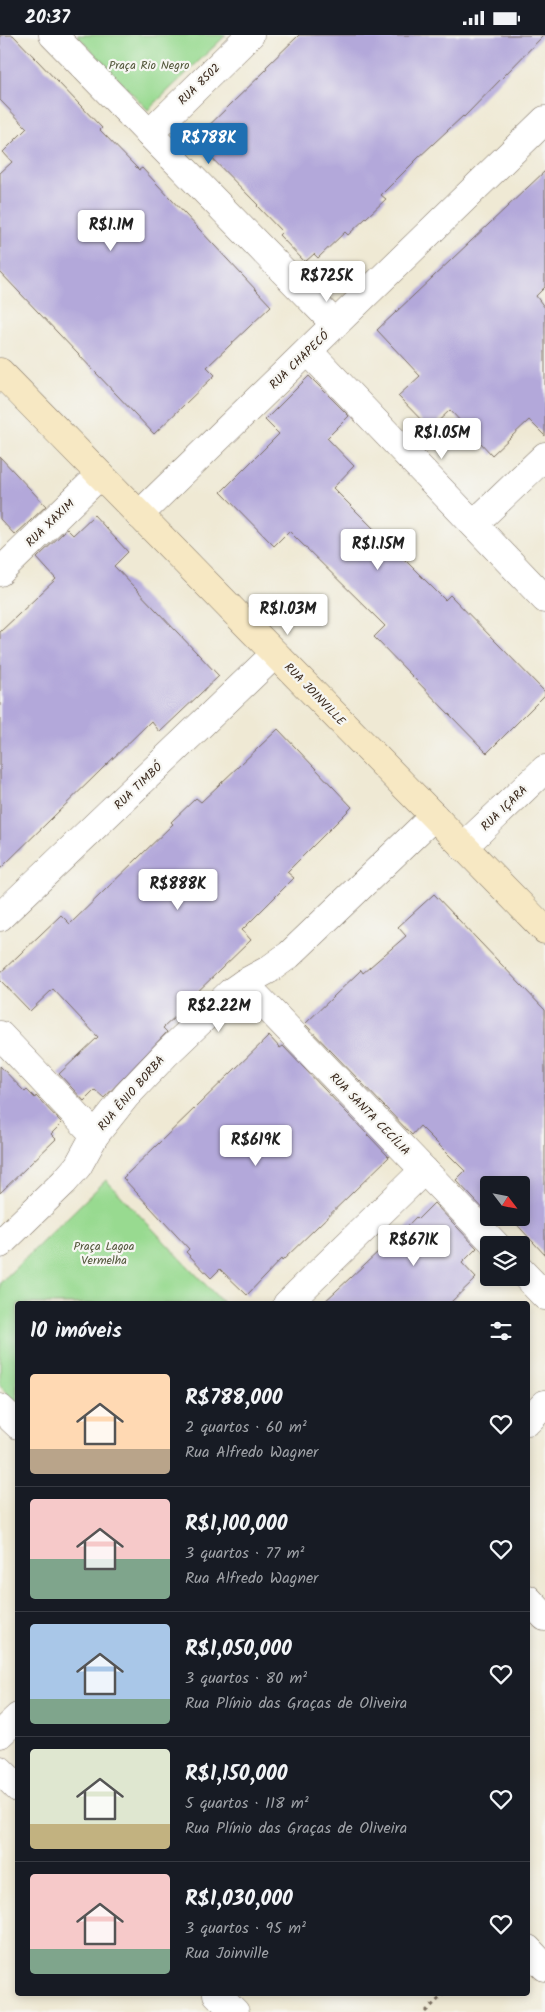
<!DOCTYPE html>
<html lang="pt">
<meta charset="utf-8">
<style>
body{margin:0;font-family:Kalam,sans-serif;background:#242831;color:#f1f3f6;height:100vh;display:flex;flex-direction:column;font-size:19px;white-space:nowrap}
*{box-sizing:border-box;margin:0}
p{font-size:16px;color:#9ea1a6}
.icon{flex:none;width:28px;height:28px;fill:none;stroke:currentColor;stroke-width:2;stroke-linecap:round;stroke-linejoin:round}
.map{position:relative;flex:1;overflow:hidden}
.sheet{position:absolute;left:15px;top:1266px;width:515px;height:695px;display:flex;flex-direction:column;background:#171b24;border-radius:5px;box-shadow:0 2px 8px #0003}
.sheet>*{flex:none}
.needle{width:32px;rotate:122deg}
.controls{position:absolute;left:480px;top:1141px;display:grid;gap:10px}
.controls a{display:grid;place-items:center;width:50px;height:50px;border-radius:5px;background:#171b24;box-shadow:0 2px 8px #0003;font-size:25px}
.price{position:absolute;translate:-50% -42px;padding:0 11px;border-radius:5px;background:#fff;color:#222;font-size:16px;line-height:32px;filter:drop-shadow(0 1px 2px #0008)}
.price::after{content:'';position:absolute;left:50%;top:30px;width:15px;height:11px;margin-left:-8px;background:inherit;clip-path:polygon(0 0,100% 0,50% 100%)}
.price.selected{background:#1f6fb2;color:#fff}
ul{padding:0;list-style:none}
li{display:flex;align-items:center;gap:15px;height:125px;padding:0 15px}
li+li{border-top:1px solid #363941}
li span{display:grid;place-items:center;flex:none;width:140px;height:100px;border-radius:5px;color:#555}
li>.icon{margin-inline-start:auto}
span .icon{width:60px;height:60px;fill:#fffc;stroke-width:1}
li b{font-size:21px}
h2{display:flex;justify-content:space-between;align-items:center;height:60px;padding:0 15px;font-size:21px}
.status{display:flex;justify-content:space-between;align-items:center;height:35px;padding:0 25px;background:#171b24;direction:ltr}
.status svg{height:14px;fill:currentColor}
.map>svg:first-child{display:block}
.green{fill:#98da90;stroke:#6a8257}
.building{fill:#b3a8da}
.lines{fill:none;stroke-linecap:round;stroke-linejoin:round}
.street-casing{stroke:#7a6d5e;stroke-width:29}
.secondary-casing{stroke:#7a6d5e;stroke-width:29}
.path{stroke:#7a6d5e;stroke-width:3;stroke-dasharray:4 4;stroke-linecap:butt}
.street{stroke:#fff;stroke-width:28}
.secondary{stroke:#f7e8c3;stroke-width:28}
.labels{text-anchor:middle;stroke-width:4.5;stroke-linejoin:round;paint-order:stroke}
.park-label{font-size:12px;fill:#52563a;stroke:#f6f6f2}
.street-label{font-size:12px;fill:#3b2a1e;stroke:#f6f6f2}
</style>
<div class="status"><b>20:37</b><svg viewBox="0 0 49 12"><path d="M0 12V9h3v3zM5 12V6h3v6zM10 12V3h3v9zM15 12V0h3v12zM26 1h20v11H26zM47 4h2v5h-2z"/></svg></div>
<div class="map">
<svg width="545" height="1977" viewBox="0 0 545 1977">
<rect width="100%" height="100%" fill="#f6f6f2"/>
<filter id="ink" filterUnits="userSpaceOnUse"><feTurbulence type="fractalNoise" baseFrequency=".02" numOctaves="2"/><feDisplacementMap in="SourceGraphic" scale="10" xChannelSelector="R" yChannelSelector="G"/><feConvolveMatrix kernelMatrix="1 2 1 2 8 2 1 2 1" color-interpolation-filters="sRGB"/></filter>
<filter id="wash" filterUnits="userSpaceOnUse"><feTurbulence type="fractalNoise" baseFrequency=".0096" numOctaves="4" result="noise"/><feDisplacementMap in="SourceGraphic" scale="20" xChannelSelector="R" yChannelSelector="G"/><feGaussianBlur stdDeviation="1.12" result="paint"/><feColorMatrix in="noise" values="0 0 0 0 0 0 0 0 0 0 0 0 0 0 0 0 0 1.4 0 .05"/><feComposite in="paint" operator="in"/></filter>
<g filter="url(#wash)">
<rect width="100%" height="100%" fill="#efe9d4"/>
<g class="green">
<polygon points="77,0 226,0 148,75"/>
<polygon points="106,1145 224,1269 18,1269 17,1369 0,1351 0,1248"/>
</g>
<g id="blocks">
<g class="building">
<polygon points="0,0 13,0 102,93 100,95 139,135 142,133 271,271 207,332 215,340 154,399 0,237 0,138 12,127 3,117 27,93 0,65"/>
<polygon points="299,0 544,0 464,82 463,81 418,123 381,160 386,164 348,200 345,197 318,223 314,219 305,227 279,200 282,197 257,171 258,170 194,105 267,34 266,32"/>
<polygon points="545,136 545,252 536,261 545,273 545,401 529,385 492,420 450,375 430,394 398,361 420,341 377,295"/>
<polygon points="309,341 349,381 327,403 354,431 333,453 445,565 450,560 545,657 545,660 487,718 374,602 385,591 289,496 274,511 221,457 279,399 265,385"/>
<polygon points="0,422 46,471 15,500 0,484"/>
<polygon points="94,480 128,517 114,531 219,641 160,697 151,686 0,834 0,597 56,544 37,523 67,494 73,500"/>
<polygon points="278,694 352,772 287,837 294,843 242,895 251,905 188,966 190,968 163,993 167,997 104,1063 95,1055 84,1066 59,1039 98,1002 53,954 30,976 0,945 0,938 61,880 70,889 173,789 171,787 196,763 201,767"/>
<polygon points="434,859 545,975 545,1220 510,1182 521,1182 521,1150 489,1150 489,1180 456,1145 465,1136 420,1091 412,1100 305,989 361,935 363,938 406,901 398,892"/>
<polygon points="269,1001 280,1013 283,1011 389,1122 282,1226 281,1224 247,1260 220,1234 211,1243 186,1217 189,1214 123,1143"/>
<polygon points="0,1031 25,1057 27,1055 35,1063 36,1061 62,1088 51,1099 56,1104 0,1158"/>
<polygon points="434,1168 477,1213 462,1228 476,1243 449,1269 322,1269 379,1216 381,1218 416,1182 418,1184"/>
<polygon points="491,1182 506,1182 499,1190"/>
</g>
</g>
</g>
<g filter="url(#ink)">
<use href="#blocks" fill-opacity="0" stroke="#7a6d5e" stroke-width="1"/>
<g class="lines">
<g class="street-casing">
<g id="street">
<polyline points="53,0 335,289"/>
<polyline points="149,99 250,0"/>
<polyline points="308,316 545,564"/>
<polyline points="139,480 545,85"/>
<polyline points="474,489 545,421"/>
<polyline points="0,537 100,440"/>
<polyline points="463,812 545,734"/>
<polyline points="0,882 275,619"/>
<polyline points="244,948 496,1210"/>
<polyline points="0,1000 95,1100"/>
<polyline points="0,1209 64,1147 78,1131 95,1100 126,1061 166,1019 231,957 244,948 268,935 289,920 434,781"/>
<polyline points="521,1236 545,1261"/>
<polyline points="287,1269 424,1135"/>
<polyline points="0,1373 18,1390"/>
<polyline points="528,1386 545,1369"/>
<polyline points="528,1564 545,1582"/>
<polyline points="0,1699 18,1682"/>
<polyline points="0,1735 18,1753"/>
<polyline points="528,1914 545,1932"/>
<polyline points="217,1959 235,1977"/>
</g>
</g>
<g class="secondary-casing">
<polyline id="secondary" points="0,337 545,895"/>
</g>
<polyline class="path" points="425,1977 444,1959"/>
<use href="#street" class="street"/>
<use href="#secondary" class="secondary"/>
</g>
</g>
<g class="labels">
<g class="park-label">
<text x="149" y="34">Praça Rio Negro</text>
<text x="104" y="1215">Praça Lagoa<tspan x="104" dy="14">Vermelha</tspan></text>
</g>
<g class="street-label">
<text transform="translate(199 49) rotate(-44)" y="4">RUA 8502</text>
<text transform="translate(299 325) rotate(-44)" y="4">RUA CHAPECÓ</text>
<text transform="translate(50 488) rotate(-44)" y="4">RUA XAXIM</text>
<text transform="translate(315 659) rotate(46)" y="4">RUA JOINVILLE</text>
<text transform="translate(138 751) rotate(-44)" y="4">RUA TIMBÓ</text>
<text transform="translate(504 773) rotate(-44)" y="4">RUA IÇARA</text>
<text transform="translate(131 1058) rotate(-49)" y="4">RUA ÊNIO BORBA</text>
<text transform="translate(370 1079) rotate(46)" y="4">RUA SANTA CECÍLIA</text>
</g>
</g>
</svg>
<div class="controls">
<a><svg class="needle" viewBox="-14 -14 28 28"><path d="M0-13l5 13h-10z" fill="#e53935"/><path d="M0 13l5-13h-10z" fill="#9ea1a6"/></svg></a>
<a><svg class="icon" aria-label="layers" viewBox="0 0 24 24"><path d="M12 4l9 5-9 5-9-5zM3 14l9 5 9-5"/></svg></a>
</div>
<b class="price selected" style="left:209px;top:130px">R$788K</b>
<b class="price" style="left:111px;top:217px">R$1.1M</b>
<b class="price" style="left:327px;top:268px">R$725K</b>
<b class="price" style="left:442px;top:425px">R$1.05M</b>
<b class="price" style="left:378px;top:536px">R$1.15M</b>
<b class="price" style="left:288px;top:601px">R$1.03M</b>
<b class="price" style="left:178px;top:876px">R$888K</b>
<b class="price" style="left:219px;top:998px">R$2.22M</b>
<b class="price" style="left:256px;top:1132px">R$619K</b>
<b class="price" style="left:414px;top:1232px">R$671K</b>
<section class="sheet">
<h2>10 imóveis<svg class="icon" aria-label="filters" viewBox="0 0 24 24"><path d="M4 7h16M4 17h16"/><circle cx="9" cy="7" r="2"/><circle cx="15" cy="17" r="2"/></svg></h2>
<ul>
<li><span style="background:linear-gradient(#ffd9b3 75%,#b9a48a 0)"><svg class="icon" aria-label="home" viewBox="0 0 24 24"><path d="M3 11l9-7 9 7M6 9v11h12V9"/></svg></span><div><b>R$788,000</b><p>2 quartos · 60 m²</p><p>Rua Alfredo Wagner</p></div><svg class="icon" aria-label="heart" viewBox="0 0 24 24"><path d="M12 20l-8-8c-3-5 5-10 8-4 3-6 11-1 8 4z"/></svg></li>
<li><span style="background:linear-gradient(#f6c9c9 60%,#7fa58c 0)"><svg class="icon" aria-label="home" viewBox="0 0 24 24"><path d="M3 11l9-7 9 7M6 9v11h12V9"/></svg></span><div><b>R$1,100,000</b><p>3 quartos · 77 m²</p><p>Rua Alfredo Wagner</p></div><svg class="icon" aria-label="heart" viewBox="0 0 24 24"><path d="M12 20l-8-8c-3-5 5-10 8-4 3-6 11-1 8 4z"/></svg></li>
<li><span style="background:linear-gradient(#a9c7e8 75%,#7fa58c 0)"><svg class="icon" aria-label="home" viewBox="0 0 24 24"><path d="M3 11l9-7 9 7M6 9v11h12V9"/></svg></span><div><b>R$1,050,000</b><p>3 quartos · 80 m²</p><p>Rua Plínio das Graças de Oliveira</p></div><svg class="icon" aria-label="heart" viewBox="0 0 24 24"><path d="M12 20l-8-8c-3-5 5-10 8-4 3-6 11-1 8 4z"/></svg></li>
<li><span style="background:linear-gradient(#dfe7d0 75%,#c2b280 0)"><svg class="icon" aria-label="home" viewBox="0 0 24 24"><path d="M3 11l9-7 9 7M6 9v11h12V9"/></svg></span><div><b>R$1,150,000</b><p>5 quartos · 118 m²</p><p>Rua Plínio das Graças de Oliveira</p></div><svg class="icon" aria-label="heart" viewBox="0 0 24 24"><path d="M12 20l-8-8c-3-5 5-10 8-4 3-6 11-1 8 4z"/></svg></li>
<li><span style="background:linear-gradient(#f6c9c9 75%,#7fa58c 0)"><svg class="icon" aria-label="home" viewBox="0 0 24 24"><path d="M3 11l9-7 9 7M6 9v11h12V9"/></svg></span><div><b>R$1,030,000</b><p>3 quartos · 95 m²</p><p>Rua Joinville</p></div><svg class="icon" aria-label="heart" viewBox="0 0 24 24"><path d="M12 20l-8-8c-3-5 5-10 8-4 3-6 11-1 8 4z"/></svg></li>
</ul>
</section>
</div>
